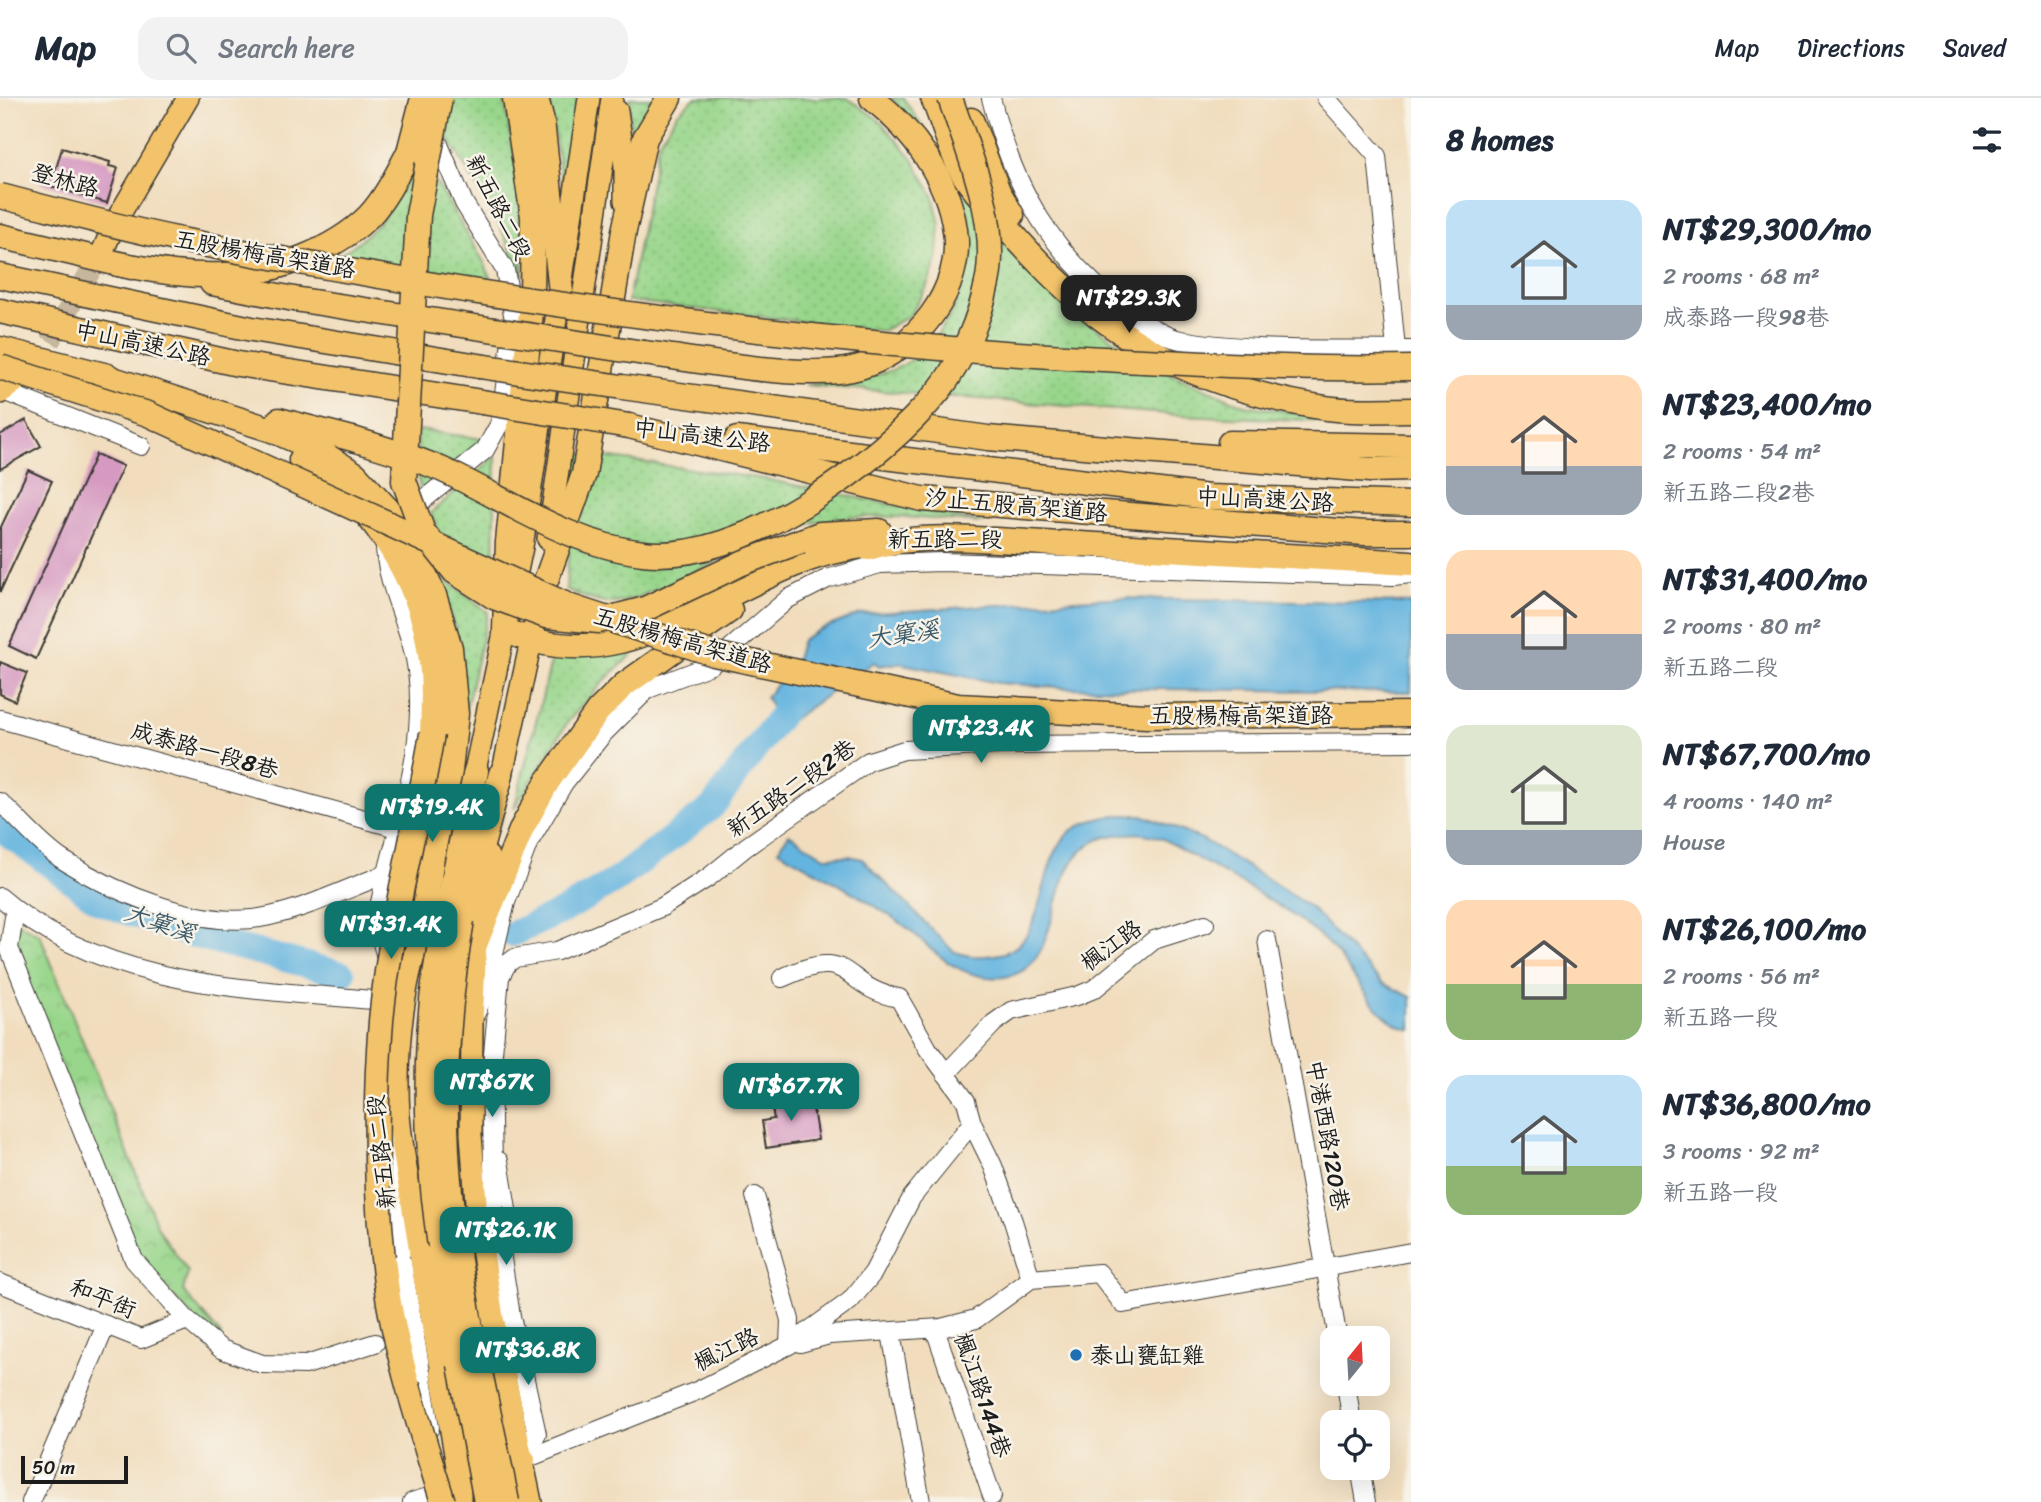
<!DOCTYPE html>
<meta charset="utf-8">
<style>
body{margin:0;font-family:Sriracha,"LXGW WenKai TC",sans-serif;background:#f2f2f3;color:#1f2937;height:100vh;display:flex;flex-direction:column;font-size:26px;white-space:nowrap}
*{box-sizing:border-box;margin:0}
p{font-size:23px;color:#747a83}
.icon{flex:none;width:38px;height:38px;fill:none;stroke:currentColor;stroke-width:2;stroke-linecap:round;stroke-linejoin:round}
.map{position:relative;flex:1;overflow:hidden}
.panel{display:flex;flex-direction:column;background:#fff;width:630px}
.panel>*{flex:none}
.needle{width:46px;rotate:18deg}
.tools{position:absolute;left:1320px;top:1228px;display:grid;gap:14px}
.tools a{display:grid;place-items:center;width:70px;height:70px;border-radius:14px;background:#fff;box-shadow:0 7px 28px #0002;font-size:35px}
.scale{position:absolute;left:21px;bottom:18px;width:107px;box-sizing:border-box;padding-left:7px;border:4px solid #1c1c1c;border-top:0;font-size:19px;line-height:24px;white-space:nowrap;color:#1c1c1c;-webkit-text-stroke:5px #f7f3e8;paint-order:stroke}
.price{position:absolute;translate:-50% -60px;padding:0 16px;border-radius:14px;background:#0f766e;color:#fff;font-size:23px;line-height:46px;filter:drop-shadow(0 2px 4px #0008)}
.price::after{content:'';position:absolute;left:50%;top:42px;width:21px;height:16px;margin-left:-10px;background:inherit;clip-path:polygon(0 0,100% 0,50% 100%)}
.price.active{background:#222;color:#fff}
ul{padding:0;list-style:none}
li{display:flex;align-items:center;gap:21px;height:175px;padding:0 35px}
li span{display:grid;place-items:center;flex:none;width:196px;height:140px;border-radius:21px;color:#555}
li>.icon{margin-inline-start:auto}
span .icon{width:84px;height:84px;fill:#fffc;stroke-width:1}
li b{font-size:30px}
h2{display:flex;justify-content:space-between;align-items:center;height:84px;padding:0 35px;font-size:30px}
header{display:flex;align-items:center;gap:42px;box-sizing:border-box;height:98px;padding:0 35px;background:#fff;border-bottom:2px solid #e0e1e3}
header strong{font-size:33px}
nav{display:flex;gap:38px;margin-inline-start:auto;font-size:24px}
.search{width:490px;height:63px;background:#f2f2f3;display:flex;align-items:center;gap:18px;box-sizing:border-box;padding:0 24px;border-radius:21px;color:#747a83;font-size:26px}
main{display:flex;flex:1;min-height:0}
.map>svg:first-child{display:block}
.grass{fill:url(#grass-dots);stroke:#5a7954;stroke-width:2}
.park{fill:url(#park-crowns);stroke:#5a7954;stroke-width:2}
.water{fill:#64b4df;stroke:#40687e;stroke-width:2}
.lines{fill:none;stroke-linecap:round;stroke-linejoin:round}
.river{stroke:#64b4df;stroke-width:26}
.building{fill:#d699c1}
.major-tunnel{stroke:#c6b69d;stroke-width:21;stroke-dasharray:21 10;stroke-linecap:butt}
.minor-casing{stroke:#3c3934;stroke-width:20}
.major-casing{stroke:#3c3934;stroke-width:24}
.highway-casing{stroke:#3c3934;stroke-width:27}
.minor{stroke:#fff;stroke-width:18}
.major{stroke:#f2c36a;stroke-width:21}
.highway{stroke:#f2c36a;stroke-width:24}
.minor-bridge-casing{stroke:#3c3934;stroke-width:20;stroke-linecap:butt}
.major-bridge-casing{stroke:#3c3934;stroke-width:24;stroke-linecap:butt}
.highway-bridge-casing{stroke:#3c3934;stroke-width:27;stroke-linecap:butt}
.minor-bridge{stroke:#fff;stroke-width:18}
.major-bridge{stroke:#f2c36a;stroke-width:21}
.highway-bridge{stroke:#f2c36a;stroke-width:24}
.poi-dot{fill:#1f6fb2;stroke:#f7f3e8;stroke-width:2.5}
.labels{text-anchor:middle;stroke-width:5;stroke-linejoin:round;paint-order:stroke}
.street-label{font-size:23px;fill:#1c1c1c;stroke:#f7f3e8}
.poi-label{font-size:23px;fill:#1c1c1c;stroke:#f7f3e8;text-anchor:start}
.water-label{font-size:24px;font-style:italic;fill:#39596a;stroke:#f7f3e8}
</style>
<header>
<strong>Map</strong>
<div class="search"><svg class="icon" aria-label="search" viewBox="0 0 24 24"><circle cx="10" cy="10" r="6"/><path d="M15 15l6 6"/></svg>Search here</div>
<nav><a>Map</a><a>Directions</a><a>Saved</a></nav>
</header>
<main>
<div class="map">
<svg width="1411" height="1404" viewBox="0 0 1411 1404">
<defs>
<pattern id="grass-dots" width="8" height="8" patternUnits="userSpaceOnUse" patternTransform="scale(1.75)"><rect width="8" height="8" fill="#98d68b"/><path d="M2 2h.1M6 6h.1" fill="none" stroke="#82b777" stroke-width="1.8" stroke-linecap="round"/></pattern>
<pattern id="park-crowns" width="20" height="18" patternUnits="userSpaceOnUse" patternTransform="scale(1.75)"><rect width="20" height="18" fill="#98d68b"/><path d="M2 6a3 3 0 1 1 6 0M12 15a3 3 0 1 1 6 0" fill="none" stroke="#82b777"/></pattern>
</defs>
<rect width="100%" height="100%" fill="#f7f3e8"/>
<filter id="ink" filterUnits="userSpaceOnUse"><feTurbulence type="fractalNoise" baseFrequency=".0143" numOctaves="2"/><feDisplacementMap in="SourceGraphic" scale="14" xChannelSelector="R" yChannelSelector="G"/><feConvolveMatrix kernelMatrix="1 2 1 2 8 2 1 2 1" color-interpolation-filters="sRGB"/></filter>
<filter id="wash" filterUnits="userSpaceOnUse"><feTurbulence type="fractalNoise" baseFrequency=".00686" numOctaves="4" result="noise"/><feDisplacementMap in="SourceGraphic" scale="28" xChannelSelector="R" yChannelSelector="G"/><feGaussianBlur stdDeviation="1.57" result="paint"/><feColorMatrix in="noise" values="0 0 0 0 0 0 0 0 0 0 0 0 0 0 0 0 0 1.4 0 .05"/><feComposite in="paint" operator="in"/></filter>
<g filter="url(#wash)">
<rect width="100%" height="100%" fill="#f1ddbd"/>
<g class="grass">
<polygon points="453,0 504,0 519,87 523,179 498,124 447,38"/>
<polygon points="549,0 577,0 566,111"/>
<polygon points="630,0 656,0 644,16 630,80"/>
<polygon points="695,0 847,0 879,22 911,58 933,97 940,127 937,162 926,190 910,217 882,233 628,203 659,43 678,15"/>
<polygon points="891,0 903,0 935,46"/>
<path d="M418 54 485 166 492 186 334 161C384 129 395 109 418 54Z"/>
<path d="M956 82 1030 173 1081 220 1161 272 1244 307 1354 324 1179 317 805 287C831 283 860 283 884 275 942 258 974 185 969 128 968 113 961 96 956 82Z"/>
<polygon points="418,332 483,341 421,393 417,375"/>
<path d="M575 355 764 381 984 425C933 421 880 415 829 422 768 429 714 469 657 491 641 498 625 506 606 505 593 504 578 496 566 491Z"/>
<polygon points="496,358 494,463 439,435 431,415"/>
<polygon points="442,480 488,514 462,628 456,539"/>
<polygon points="648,542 606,581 569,622 514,711 553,556"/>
</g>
<polygon class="park" points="19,825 40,837 158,1130 188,1174 183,1193 221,1237 215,1243 137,1160 13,849"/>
<g class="water">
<polygon points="1107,500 1411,505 1411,594 1067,590 998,585 898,565 879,568 874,564 792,622 778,621 766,599 795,563 802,542 819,532 860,516"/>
<path d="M1116 717H1142L1202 741 1274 785 1311 810 1382 885 1411 899V932C1374 923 1358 879 1334 852 1297 811 1212 770 1163 741 1146 735 1134 734 1116 737 1038 747 1070 859 1013 877 995 883 972 878 956 869 936 859 920 839 902 826 863 798 819 776 778 752L789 736 825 759 849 758 862 761 953 853C968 859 978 859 994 857 1048 853 1035 769 1067 737 1080 723 1099 721 1116 717Z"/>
</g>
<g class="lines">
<g class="river">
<polyline points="0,730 100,804 188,836 342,876"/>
<polyline points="512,836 563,813 618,781 712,709 799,593"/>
</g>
</g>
<g id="blocks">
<g class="building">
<polygon points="62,50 110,64 109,68 118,70 107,105 40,85 44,70 55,74"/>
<polygon points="26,322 41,348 0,371 0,337"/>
<polygon points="96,356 123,368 36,561 9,548"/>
<polygon points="28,372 52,383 0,494 0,431"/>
<polygon points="0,564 27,575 15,603 0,596"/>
<polygon points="811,998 818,1042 766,1050 762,1023 774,1021 771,1004"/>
</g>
</g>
</g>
<g filter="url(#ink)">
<use href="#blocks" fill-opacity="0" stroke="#3c3934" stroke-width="2"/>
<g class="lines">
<polyline class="major-tunnel" points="34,270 104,150"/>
<g class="minor-casing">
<g id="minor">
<path d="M991 0C1013 90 1053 160 1130 215 1145 225 1163 239 1181 242 1254 255 1337 250 1411 252"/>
<polyline points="1326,0 1377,58 1396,251 1404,259"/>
<polyline points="3,293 141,348"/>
<polyline points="407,415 485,352 500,325 514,222 505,172 464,105 434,35"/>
<path d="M385 450C388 493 412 531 417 573 428 652 395 732 379 809V834L387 863"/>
<polyline points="0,621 397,730"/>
<path d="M0 704C20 722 40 747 63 762 117 796 206 834 270 818 310 809 348 790 386 776"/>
<path d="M0 799C107 893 261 891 395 904"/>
<polyline points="15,813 9,850 134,1162 187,1222 221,1251 262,1266 306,1267 375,1245"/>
<polyline points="1267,842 1338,1241"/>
<path d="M782 880C855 845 840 890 899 900L928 951 966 1003 972 1025 993 1068 1013 1123 1031 1181"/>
<polyline points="476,915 485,894 506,804 528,746 564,685 603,636 648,591 711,567 788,501 827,481 880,466 942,464 1393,478 1411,476"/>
<polyline points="946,976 994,925 1011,913 1077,898 1094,891 1154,842 1205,826"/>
<polyline points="396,1077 395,1095 402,1164"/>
<polyline points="387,1090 397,1028"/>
<polyline points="755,1098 790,1222 789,1247"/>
<polyline points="494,1110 491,977 500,879 507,866 515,860 557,853 662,809 709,779 746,749 869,663 904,652 1002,647 1411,644"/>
<polyline points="451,1171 511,1136 499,1063"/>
<polyline points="0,1185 141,1241 187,1222"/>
<polyline points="511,1218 537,1336 523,1362"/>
<polyline points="935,1231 992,1398"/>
<polyline points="891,1235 921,1404"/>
<polyline points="800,1245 829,1237 941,1230 976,1221 1031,1181 1099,1175 1123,1206 1411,1154"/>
<polyline points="421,1274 430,1330"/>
<polyline points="1346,1286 1352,1325"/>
<polyline points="513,1366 699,1292 789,1247 850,1203 873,1175 912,1099 972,1025"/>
<polyline points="1360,1370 1366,1404"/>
<polyline points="31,1404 106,1227"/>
<polyline points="412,1404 449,1393"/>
</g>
</g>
<g class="major-casing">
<g id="major">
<polyline points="617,13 625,68 625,103"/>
<polyline points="104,150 117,121 188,0"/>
<polyline points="0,295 34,270"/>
<polyline points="548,441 612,0"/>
<polyline points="472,687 522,449 589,0"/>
<polyline points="499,691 535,525"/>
<polyline points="477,1118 471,1036 472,925 476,844 488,758"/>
<path d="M420 1156C414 1110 403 1064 399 1017 395 952 403 877 428 816"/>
<polyline points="494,1226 531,1404"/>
<polyline points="439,1262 460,1386 460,1404"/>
</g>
</g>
<g class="highway-casing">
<g id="highway">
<path d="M515 0 533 119 532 204 508 444 505 532C617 584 706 498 806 462 830 453 858 448 884 445"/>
<polyline points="536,0 542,23 561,194"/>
<path d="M933 0C944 26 952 60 968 83 979 99 994 113 1006 128 1095 234 1188 289 1326 310 1353 314 1383 312 1411 312"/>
<polyline points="971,22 998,93 1012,117"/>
<polyline points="0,138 132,169"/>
<path d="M118 166C153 172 188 179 224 177 274 175 334 153 369 118 385 101 398 75 409 54"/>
<polyline points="0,178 252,231 479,268"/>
<polyline points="212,185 294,201"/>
<polyline points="0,213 238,266 482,304"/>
<polyline points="0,251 108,278"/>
<path d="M644 255C700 262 810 284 860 269 916 252 964 192 955 132 948 79 912 32 872 0"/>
<polyline points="94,275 272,332 317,352 355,376 390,414 413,450 434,497 450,550 456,616 450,673 432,758 422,832"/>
<polyline points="622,289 988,340 1370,372 1411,371"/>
<polyline points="279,322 353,341"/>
<polyline points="629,328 922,401 1365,435 1411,435"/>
<polyline points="737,341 1209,399 1411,406"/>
<polyline points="1230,345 1411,348"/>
<path d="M301 362C368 397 421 482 430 556 434 583 433 609 432 636"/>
<polyline points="801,443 820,436 879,433"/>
<polyline points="1062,445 1411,465"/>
<path d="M868 450C927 431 1016 445 1078 447"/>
<polyline points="540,499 584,376 624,133 645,40 669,0"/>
<polyline points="446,817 476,673"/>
<polyline points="462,822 501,676"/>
<polyline points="476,844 522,730 548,683 598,613 624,587 730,512"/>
<polyline points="513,1404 523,1362"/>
</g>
</g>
<use href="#minor" class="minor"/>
<use href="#major" class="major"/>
<use href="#highway" class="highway"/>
<g class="minor-bridge-casing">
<g id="minor-bridge">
<polyline points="494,1110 511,1218"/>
<polyline points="402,1164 421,1274"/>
</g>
</g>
<g class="major-bridge-casing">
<g id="major-bridge">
<polyline points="477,1118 494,1226"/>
<polyline points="420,1156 439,1262"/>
</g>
</g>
<g class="highway-bridge-casing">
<g id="highway-bridge">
<polyline points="440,0 418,117 404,383 423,434 455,474 494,499 546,518 599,523 645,511 742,465 801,443"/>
<polyline points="409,54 423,0"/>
<path d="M0 98C60 113 120 130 181 142 485 201 794 245 1103 261 1206 266 1309 272 1411 270"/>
<polyline points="294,201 644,255"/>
<polyline points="479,268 622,289"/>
<polyline points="0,269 148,316 571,509 714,556 958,608 1147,618 1411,616"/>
<polyline points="482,304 629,328"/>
<path d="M353 341C383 350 414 359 443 372 508 402 570 447 643 455 741 467 881 365 940 291 962 263 980 220 987 185 1000 125 969 56 950 0"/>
<path d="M432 636C416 732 390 826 381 923 374 1009 375 1115 388 1199 399 1266 423 1339 443 1404"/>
<path d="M446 817C400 1018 450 1206 486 1404"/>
<path d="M462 822C449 899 443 976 447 1054 453 1169 485 1291 507 1404"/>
</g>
</g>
<use href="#minor-bridge" class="minor-bridge"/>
<use href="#major-bridge" class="major-bridge"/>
<use href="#highway-bridge" class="highway-bridge"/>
</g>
</g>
<circle class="poi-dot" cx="1076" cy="1257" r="7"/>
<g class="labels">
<g class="street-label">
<text transform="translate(65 82) rotate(15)" y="8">登林路</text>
<text transform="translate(499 109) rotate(63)" y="8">新五路二段</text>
<text transform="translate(265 156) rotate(10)" y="8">五股楊梅高架道路</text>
<text transform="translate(143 245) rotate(12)" y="8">中山高速公路</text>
<text transform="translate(702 337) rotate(7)" y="8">中山高速公路</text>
<text transform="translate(1265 401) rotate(3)" y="8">中山高速公路</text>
<text transform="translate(1016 407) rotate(5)" y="8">汐止五股高架道路</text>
<text x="945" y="449">新五路二段</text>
<text transform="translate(683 542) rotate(16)" y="8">五股楊梅高架道路</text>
<text x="1241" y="625">五股楊梅高架道路</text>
<text transform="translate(205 652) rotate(16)" y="8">成泰路一段8巷</text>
<text transform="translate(791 690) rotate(-35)" y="8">新五路二段2巷</text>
<text transform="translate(1111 847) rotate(-36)" y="8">楓江路</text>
<text transform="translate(1328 1037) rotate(80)" y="8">中港西路120巷</text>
<text transform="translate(381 1054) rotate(-96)" y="8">新五路二段</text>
<text transform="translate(103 1200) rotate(22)" y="8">和平街</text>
<text transform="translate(726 1251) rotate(-26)" y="8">楓江路</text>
<text transform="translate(983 1297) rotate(71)" y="8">楓江路144巷</text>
</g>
<g class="poi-label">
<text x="1090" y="1265">泰山甕缸雞</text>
</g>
<g class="water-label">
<text transform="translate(903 536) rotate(-8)" y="8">大窠溪</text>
<text transform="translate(160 825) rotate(19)" y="8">大窠溪</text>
</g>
</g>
</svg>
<div class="tools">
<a><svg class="needle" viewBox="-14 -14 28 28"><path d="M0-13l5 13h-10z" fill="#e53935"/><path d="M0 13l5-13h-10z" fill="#747a83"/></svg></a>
<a><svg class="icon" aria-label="locate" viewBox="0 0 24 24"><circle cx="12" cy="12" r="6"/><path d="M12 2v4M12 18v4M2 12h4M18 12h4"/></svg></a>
</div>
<div class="scale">50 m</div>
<b class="price active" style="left:1129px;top:237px">NT$29.3K</b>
<b class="price" style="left:981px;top:667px">NT$23.4K</b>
<b class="price" style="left:432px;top:746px">NT$19.4K</b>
<b class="price" style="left:391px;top:863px">NT$31.4K</b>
<b class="price" style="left:492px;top:1021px">NT$67K</b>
<b class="price" style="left:791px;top:1025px">NT$67.7K</b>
<b class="price" style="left:506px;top:1169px">NT$26.1K</b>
<b class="price" style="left:528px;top:1289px">NT$36.8K</b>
</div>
<section class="panel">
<h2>8 homes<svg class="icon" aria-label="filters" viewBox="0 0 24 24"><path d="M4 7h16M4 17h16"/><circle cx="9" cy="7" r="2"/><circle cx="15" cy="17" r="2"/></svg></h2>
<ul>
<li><span style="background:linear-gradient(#bfe0f5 75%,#9aa5b1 0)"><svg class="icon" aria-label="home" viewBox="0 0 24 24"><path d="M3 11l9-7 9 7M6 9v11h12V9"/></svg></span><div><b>NT$29,300/mo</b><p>2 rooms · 68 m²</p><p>成泰路一段98巷</p></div></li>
<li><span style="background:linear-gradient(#ffd9b3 65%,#9aa5b1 0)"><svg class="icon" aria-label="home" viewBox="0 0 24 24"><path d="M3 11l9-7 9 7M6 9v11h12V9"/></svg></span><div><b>NT$23,400/mo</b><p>2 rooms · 54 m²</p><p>新五路二段2巷</p></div></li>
<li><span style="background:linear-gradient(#ffd9b3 60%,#9aa5b1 0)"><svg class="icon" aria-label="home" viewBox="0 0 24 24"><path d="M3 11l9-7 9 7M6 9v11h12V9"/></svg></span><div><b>NT$31,400/mo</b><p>2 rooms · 80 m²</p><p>新五路二段</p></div></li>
<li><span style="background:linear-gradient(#dfe7d0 75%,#9aa5b1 0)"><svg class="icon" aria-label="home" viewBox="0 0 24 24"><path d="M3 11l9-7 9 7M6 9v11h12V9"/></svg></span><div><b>NT$67,700/mo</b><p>4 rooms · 140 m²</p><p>House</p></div></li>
<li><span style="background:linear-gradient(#ffd9b3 60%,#8fb573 0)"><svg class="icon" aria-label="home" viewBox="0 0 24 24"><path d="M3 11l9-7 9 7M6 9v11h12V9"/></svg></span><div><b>NT$26,100/mo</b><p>2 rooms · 56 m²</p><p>新五路一段</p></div></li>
<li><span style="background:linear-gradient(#bfe0f5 65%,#8fb573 0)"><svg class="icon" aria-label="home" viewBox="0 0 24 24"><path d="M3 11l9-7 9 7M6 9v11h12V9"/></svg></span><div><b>NT$36,800/mo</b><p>3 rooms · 92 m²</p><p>新五路一段</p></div></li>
</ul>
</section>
</main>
